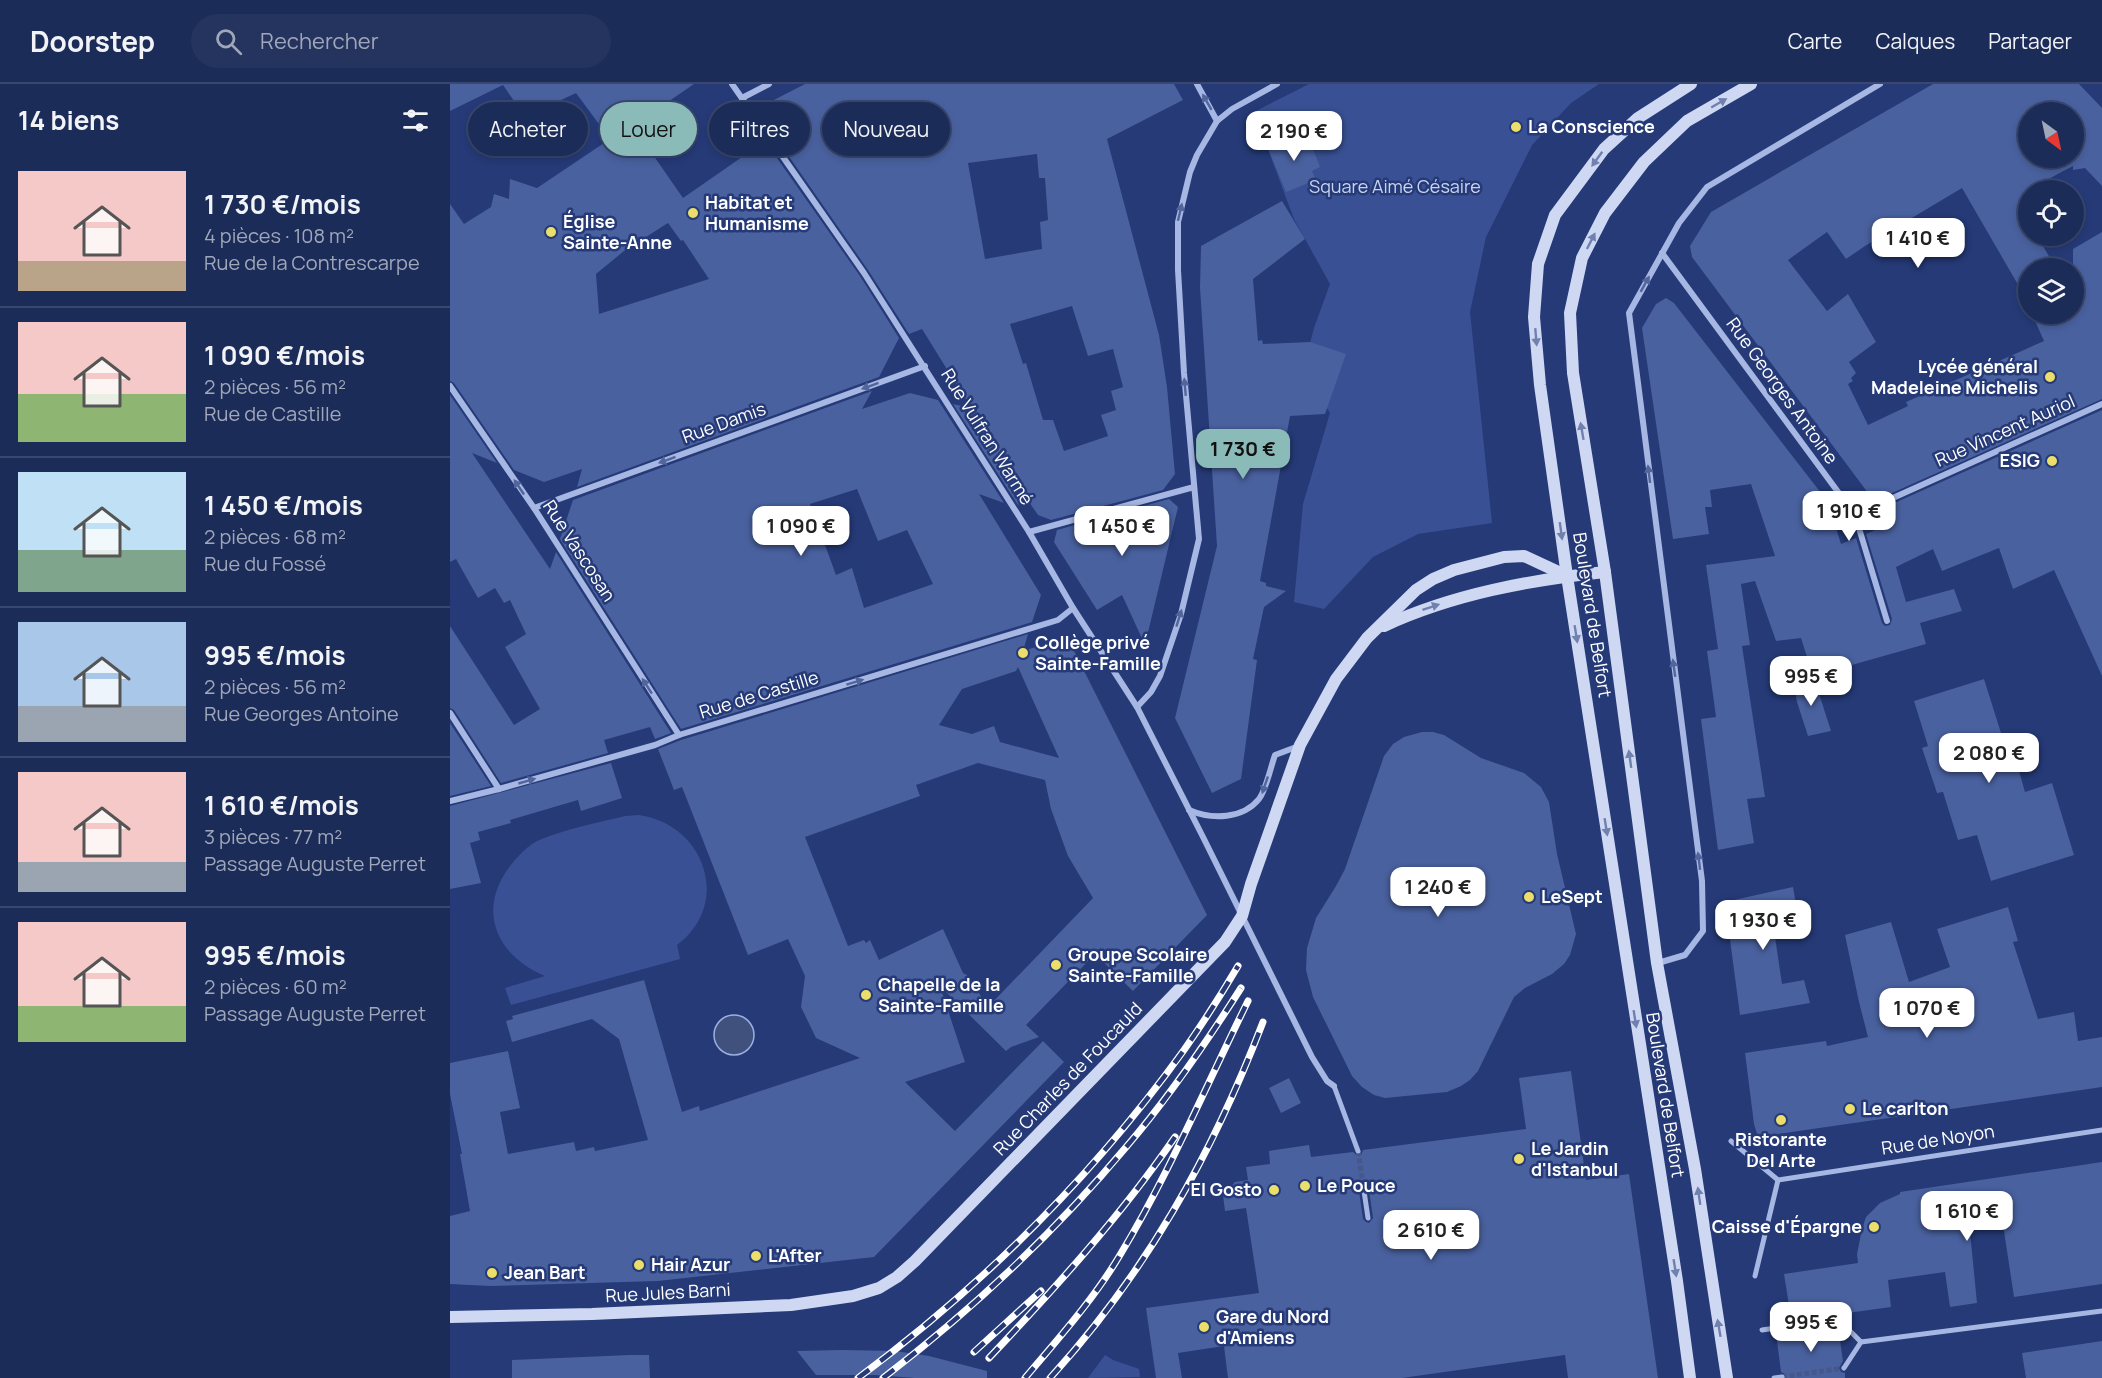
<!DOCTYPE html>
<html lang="fr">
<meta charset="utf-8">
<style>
body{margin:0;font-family:Manrope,sans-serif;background:#25345f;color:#f1f3f6;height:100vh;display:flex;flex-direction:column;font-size:22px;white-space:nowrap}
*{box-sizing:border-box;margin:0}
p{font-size:20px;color:#a0a7ba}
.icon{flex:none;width:33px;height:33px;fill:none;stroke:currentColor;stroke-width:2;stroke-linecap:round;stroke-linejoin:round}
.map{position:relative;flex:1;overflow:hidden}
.sheet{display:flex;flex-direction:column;background:#1c2c59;width:450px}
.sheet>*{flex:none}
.top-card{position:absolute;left:18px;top:18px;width:570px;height:54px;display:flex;gap:12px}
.needle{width:39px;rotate:147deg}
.tools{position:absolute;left:1568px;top:18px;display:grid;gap:12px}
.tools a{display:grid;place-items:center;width:66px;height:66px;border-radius:50%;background:#1c2c59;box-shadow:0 3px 9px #0003,0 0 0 2px #3a486f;font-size:30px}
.price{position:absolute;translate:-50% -51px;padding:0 14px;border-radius:12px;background:#fff;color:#222;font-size:20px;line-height:39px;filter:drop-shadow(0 2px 3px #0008)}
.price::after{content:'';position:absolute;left:50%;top:36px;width:18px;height:14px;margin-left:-9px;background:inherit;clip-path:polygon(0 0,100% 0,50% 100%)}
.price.on{background:#8bbbb9;color:#111}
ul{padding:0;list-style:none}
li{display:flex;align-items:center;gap:18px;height:150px;padding:0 18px}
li+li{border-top:2px solid #3a486f}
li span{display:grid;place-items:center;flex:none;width:168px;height:120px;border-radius:0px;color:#555}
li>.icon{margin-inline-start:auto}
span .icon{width:72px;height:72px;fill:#fffc;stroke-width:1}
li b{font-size:26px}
h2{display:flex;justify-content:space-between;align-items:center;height:72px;padding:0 18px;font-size:26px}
.chip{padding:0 21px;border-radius:27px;background:#1c2c59;box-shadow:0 3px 9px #0003,0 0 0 2px #3a486f;font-size:21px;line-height:54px}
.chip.on{background:#8bbbb9;color:#111}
header{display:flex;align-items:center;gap:36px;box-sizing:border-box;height:84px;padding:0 30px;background:#1c2c59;border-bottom:2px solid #3a486f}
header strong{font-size:28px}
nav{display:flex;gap:33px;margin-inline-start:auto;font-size:21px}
.search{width:420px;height:54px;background:#25345f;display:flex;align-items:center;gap:15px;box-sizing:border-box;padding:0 21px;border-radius:33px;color:#a0a7ba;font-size:22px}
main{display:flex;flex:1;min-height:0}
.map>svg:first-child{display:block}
.green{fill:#395194}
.water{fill:#41517e;stroke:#9bafe3;stroke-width:1.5}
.building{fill:#49619f;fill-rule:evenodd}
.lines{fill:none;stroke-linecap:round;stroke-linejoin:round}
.pedestrian-tunnel{stroke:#46588b;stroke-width:5;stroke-dasharray:5 2.5;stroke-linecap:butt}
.pedestrian{stroke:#a6b7e3;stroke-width:5}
.minor{stroke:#a6b7e3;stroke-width:6}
.secondary{stroke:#cfd8f3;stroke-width:12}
.rail-casing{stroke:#fff;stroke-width:7}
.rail{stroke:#253a77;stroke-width:4.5;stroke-dasharray:14;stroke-linecap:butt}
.oneway{fill:#52669d}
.oneway2{fill:#7181af}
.poi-dot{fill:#ecde6b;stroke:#253a77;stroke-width:2}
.labels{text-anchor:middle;stroke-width:5;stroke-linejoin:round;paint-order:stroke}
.poi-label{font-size:18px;font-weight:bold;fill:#fff;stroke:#253a77;text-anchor:start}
.park-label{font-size:18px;fill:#c9d4f2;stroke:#253a77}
.street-label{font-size:18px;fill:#fff;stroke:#253a77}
</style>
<header>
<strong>Doorstep</strong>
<div class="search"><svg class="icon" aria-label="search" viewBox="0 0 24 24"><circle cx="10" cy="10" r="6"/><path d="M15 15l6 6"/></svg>Rechercher</div>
<nav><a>Carte</a><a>Calques</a><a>Partager</a></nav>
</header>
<main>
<section class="sheet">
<h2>14 biens<svg class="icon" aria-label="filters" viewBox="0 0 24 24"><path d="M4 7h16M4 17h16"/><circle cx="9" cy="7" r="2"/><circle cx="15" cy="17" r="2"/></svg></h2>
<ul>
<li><span style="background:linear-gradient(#f6c9c9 75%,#b9a48a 0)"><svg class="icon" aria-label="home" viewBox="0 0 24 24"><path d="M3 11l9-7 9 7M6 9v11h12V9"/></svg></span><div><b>1 730 €/mois</b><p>4 pièces · 108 m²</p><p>Rue de la Contrescarpe</p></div></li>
<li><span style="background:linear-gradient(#f6c9c9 60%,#8fb573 0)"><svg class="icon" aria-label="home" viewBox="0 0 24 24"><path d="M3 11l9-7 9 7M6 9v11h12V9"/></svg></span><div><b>1 090 €/mois</b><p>2 pièces · 56 m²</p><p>Rue de Castille</p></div></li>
<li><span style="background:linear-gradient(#bfe0f5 65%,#7fa58c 0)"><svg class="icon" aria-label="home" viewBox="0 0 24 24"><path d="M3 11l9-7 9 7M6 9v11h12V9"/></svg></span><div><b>1 450 €/mois</b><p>2 pièces · 68 m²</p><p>Rue du Fossé</p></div></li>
<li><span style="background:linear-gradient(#a9c7e8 70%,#9aa5b1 0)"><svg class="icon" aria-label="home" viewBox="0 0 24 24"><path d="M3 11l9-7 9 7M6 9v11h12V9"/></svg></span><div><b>995 €/mois</b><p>2 pièces · 56 m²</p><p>Rue Georges Antoine</p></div></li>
<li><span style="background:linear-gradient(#f6c9c9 75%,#9aa5b1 0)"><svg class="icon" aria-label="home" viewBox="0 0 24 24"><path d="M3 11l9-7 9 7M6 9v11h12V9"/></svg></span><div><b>1 610 €/mois</b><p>3 pièces · 77 m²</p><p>Passage Auguste Perret</p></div></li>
<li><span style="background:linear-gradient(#f6c9c9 70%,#8fb573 0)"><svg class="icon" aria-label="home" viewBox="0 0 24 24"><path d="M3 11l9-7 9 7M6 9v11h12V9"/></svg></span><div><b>995 €/mois</b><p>2 pièces · 60 m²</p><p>Passage Auguste Perret</p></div></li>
</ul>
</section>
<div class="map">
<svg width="1652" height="1294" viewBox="0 0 1652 1294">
<rect width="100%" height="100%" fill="#253a77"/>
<g class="green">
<polygon points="859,0 1149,0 1121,19 1082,61 1036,153 1020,228 1042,439 968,450 923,473 874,525 844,518 853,420 880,329 853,286 864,244 880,200 844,135 804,28"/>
<path d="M189 731C254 740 283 819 227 861L230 875 61 921 55 904 95 892C47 872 26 827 60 782 66 774 74 766 82 760 101 748 151 738 175 732Z"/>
<polygon points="655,1271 663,1276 689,1285 690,1293 638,1294"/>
</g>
<circle class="water" cx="284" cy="951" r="20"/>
<g class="building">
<path d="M0 0H244L183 42 233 114 315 57 410 192 449 254 429 293 127 403 132 385 94 398 64 386 4 299 0 297V120L14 140 41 123 44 110 59 115 60 95 87 104 160 55 126 9 75 33 53 1 0 27ZM218 139 231 157 233 156 259 195 149 230 146 190 174 167Z"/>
<path d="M355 0H724L733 16 657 55 709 251 717 303 725 390 713 406 601 436 588 431 577 415 568 421 503 320 521 324 472 245 459 250 418 186 324 51 333 44 316 20ZM587 70 589 94H595L598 136 590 138 592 165 535 175 518 79ZM622 222 638 272 663 265 673 303 661 307 666 326 651 331 658 352 614 367 603 336H593L576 279 573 280 560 240Z"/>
<path d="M1483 0H1629L1652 24V102L1635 84 1623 86V82L1578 106V110L1570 123 1578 137V152H1587L1606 184H1578V218L1512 104 1415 162 1396 175 1377 148 1338 176 1377 227 1398 210 1426 258 1399 278 1406 289 1401 294 1403 297 1398 300 1418 341 1458 322 1456 318 1594 257 1582 230H1623V165L1652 148V315L1424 417 1242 173 1240 162 1261 128ZM1578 28H1623V74H1578Z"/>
<polygon points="847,50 850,59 859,55 870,83 862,87 866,96 836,108 817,62"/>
<polygon points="832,117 855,155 803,195 808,257 812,256 813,260 860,258 896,270 875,330 840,332 810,497 816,499 816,502 836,507 814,523 803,575 807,576 791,695 762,709 725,634 767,462 750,204 751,162"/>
<polygon points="1216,214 1224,219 1378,418 1391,460 1406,454 1432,539 1435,542 1440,541 1442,535 1416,450 1441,439 1431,425 1652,326 1652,592 1604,486 1563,505 1549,464 1492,487 1483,465 1446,483 1456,518 1504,505 1512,527 1470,539 1476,560 1363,592 1351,554 1326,557 1305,497 1291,500 1300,561 1292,562 1315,713 1297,715 1304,759 1268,766 1251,635 1266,633 1257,567 1268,565 1256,481 1325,472 1301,400 1260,406 1262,423 1255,423 1259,450 1223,455 1192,244 1206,220"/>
<path d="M422 307 412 325 460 309 488 316 554 419 529 410 591 511 582 538 231 645 110 455 123 416ZM407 405 428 457 457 446 483 500 414 524 402 484 386 491 360 420Z"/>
<polygon points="0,311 47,379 22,369 100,485 106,468 221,649 205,655 200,643 154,656 158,669 51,699 4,626 0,624 0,542 64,641 90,625 55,563 76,550 60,516 54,519 45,504 28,514 6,475 0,478"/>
<polygon points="719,415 728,423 695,561 672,511 647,526 604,458 607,446"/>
<path d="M578 550 573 567 611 555 620 559 757 831 683 907 645 870 576 941 589 953 561 963 556 967 490 902 515 978 455 998 505 1047 593 957 614 978 424 1173 208 1197 40 1202 0 1200V1132L20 1127 10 1070H12L0 1010V979L58 967 70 1024 50 1028 58 1070 124 1058 126 1067 144 1063 145 1067 198 1056 169 955 142 935 62 958 56 937 63 935 62 932 194 896 232 1028 249 1022 250 1027 410 974 366 954 351 923 355 892 338 855 298 871 232 703 224 706 208 665 231 656ZM568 583 577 603 609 674 550 658 544 642 522 650 489 641 512 605 566 587ZM528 679 595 696 601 725 618 772 643 814 538 923 517 891 513 889 493 845 429 876 420 856 416 859 414 856 398 862 355 753 470 712 466 701Z"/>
<polygon points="1364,594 1381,647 1358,652 1347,618 1343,597"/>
<polygon points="1534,595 1557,668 1563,666 1575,708 1602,699 1624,771 1541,797 1527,751 1508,756 1493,708 1487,709 1472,664 1478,662 1464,617"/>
<polygon points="0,639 41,702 0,712"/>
<polygon points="972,648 983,648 994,651 1031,674 1074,689 1091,703 1099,718 1107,770 1126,850 1120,871 1114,880 1102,890 1075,904 1064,913 1028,987 1020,996 1011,1002 997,1008 935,1014 924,1011 912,1003 902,992 863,913 856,886 857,864 866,834 886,802 895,785 934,672 943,660 954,653"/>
<polygon points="161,679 172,714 131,727 128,716 60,736 61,739 28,748 30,756 20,759 31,799 0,805 0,722"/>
<polygon points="1343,803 1351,850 1325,853 1332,900 1354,896 1360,919 1290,931 1275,818"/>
<polygon points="1558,823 1568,857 1563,858 1588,935 1624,928 1628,957 1652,953 1652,1003 1308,1053 1304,1040 1295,969 1376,957 1377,962 1418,953 1409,918 1395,851 1441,838 1459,898 1500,883 1487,845"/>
<path d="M1121 987 1136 1096 1179 1090 1208 1294H1118L1115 1271 952 1294H778L774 1262 728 1269 732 1294H706L696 1224 809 1209 796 1124 775 1127 773 1111 785 1098 798 1096 796 1083 820 1080 819 1067 859 1061 861 1073 903 1068 908 1072 911 1071 913 1066 1076 1045 1069 994ZM913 1102 916 1103 919 1106 923 1134 919 1139 916 1138 913 1135 909 1107Z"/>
<polygon points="839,994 851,1019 831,1029 819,1004"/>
<polygon points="1652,1078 1652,1200 1564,1213 1549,1114 1517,1117 1527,1219 1500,1223 1495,1188 1438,1196 1441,1223 1325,1239 1324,1237 1341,1234 1334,1190 1408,1179 1407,1170 1412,1145 1416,1133 1430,1119 1450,1110 1450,1108"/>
<polygon points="1386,1240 1388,1242 1393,1277 1389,1284 1391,1288 1395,1289 1395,1294 1337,1294 1335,1290 1331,1288 1326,1249"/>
<polygon points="1652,1257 1652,1294 1576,1294 1572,1269"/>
<polygon points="392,1266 445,1267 479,1272 537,1287 537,1294 465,1294 425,1291 366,1291 347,1267"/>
<polygon points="180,1271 199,1271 200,1294 62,1294 62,1276"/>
</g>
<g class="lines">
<g class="pedestrian-tunnel">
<polyline points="908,1067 914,1107"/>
<polyline points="1332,1293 1394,1284"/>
</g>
<g class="pedestrian">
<polyline points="884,1002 908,1067"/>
<polyline points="1281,1057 1328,1096 1652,1046"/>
<polyline points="914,1107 918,1134"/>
<polyline points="1305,1192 1328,1096"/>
<polyline points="1312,1246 1388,1235 1411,1258"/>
<polyline points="1394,1284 1411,1258 1652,1227"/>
<polyline points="1324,1294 1332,1293"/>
</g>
<g class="minor">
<polyline points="282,0 414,189 579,448 623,524 687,623 754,755 862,973 877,997 884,1002"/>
<polyline points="747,0 767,37"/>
<polyline points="292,14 319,0"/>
<polyline points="1212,169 1405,431 1437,537"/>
<polyline points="0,302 84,424 229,651"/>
<polyline points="84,424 475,282"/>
<polyline points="1405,431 1652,320"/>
<polyline points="579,448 744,403"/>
<polyline points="687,623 701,608 710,592 731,530 749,455 734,289 728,186 728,138 740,88 747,71 767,37 782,25 827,0"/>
<polyline points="0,629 49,705"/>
<polyline points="0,717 49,705 205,661 229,651 608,536 623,524"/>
<path d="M739 726C762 736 793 735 809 715 816 706 821 682 825 671L849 662"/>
<polyline points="1208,879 1235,871 1253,847 1252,797 1179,229 1229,139 1257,103 1430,0"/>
</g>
<g class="secondary">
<path d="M934 542C1003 510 1080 496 1155 488"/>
<polyline points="0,1233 142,1230 341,1221 403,1212 429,1204 447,1193 465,1177 775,858 792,832 801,800 850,661 886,595 917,554 966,506 983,495 1004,486 1054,473 1074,472 1117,492"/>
<polyline points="1240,1294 1227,1197 1117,492 1090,301 1084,233 1088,180 1105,131 1154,65 1188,34 1241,0"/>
<polyline points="1277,1294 1245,1085 1207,879 1155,488 1123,289 1120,229 1132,174 1155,129 1194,78 1237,37 1301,0"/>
</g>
<g class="rail-casing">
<g id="rail">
<polyline points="524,1268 591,1207"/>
<path d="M539 1274C605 1204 670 1133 725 1053"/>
<path d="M408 1294C532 1202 643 1092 734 966 753 939 771 911 788 882"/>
<path d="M433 1294C522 1226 605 1148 677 1062 719 1013 756 959 791 904"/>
<path d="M575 1294C608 1255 644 1215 670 1171 719 1090 756 1002 798 917"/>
<path d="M600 1294C696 1189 762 1071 813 938"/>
</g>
</g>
<use href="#rail" class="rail"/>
</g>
<defs><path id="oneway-solid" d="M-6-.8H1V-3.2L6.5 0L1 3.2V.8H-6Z" transform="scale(1.5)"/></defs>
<g class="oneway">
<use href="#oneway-solid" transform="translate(757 18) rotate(-120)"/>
<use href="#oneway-solid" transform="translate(730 128) rotate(-77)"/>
<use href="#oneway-solid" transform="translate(1195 200) rotate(-61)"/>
<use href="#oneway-solid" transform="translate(420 302) rotate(160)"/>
<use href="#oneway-solid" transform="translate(735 303) rotate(-95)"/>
<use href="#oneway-solid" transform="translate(217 376) rotate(160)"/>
<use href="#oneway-solid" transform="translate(1199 390) rotate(-97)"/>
<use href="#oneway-solid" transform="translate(69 403) rotate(-124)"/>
<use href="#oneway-solid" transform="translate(729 534) rotate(-73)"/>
<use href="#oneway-solid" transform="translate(1224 584) rotate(-98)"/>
<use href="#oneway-solid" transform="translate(405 598) rotate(-17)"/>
<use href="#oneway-solid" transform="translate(197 602) rotate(-123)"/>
<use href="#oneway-solid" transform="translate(77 697) rotate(-16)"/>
<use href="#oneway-solid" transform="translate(815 701) rotate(109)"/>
<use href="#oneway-solid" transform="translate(1249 777) rotate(-97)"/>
</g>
<g class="oneway2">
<use href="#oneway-solid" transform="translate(1269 19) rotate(-30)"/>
<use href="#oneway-solid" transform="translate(1147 75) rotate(126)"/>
<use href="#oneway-solid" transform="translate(1141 157) rotate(-63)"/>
<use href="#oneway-solid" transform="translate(1086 253) rotate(85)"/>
<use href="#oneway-solid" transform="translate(1132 347) rotate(-100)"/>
<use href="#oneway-solid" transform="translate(1111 447) rotate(82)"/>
<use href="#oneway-solid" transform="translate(981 523) rotate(-18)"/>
<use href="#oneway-solid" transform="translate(1126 550) rotate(81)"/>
<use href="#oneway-solid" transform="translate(1180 675) rotate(-98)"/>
<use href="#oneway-solid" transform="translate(1156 743) rotate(81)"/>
<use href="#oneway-solid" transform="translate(1185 935) rotate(81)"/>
<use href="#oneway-solid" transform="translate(1249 1112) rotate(-98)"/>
<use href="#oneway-solid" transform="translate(1225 1184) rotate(81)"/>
<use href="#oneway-solid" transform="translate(1269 1244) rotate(-100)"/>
</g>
<g class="poi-dot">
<circle cx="1066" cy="43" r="6"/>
<circle cx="243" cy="129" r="6"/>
<circle cx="101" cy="148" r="6"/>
<circle cx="1600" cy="293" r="6"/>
<circle cx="1602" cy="377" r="6"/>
<circle cx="573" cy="569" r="6"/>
<circle cx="1079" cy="813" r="6"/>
<circle cx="606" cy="881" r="6"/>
<circle cx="416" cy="911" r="6"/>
<circle cx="1400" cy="1025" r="6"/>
<circle cx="1331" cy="1036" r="6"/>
<circle cx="1069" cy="1075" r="6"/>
<circle cx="855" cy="1102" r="6"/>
<circle cx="824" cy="1106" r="6"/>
<circle cx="1424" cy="1143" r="6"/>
<circle cx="306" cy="1172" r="6"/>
<circle cx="189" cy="1181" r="6"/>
<circle cx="42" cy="1189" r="6"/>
<circle cx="754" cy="1243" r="6"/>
</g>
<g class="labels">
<g class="poi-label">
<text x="1078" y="49">La Conscience</text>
<text x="255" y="125">Habitat et<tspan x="255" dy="21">Humanisme</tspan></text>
<text x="113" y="144">Église<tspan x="113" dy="21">Sainte-Anne</tspan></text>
<text x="1588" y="289" text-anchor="end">Lycée général<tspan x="1588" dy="21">Madeleine Michelis</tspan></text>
<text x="1590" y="383" text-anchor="end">ESIG</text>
<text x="585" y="565">Collège privé<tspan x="585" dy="21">Sainte-Famille</tspan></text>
<text x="1091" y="819">LeSept</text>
<text x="618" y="877">Groupe Scolaire<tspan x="618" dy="21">Sainte-Famille</tspan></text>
<text x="428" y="907">Chapelle de la<tspan x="428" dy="21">Sainte-Famille</tspan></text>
<text x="1412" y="1031">Le carlton</text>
<text x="1331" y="1062" text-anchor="middle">Ristorante<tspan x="1331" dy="21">Del Arte</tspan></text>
<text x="1081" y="1071">Le Jardin<tspan x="1081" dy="21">d'Istanbul</tspan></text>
<text x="867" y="1108">Le Pouce</text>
<text x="812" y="1112" text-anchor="end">El Gosto</text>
<text x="1412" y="1149" text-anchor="end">Caisse d'Épargne</text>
<text x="318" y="1178">L'After</text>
<text x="201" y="1187">Hair Azur</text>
<text x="54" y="1195">Jean Bart</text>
<text x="766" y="1239">Gare du Nord<tspan x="766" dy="21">d'Amiens</tspan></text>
</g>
<g class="park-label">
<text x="945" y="109">Square Aimé Césaire</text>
</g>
<g class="street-label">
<text transform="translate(1332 307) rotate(54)" y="6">Rue Georges Antoine</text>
<text transform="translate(274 339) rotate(-20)" y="6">Rue Damis</text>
<text transform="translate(1555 347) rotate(-24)" y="6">Rue Vincent Auriol</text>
<text transform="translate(537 353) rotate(58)" y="6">Rue Vulfran Warmé</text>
<text transform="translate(129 467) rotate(57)" y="6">Rue Vascosan</text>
<text transform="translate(1142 531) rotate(81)" y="6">Boulevard de Belfort</text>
<text transform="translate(309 611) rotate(-17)" y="6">Rue de Castille</text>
<text transform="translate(618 995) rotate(-46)" y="6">Rue Charles de Foucauld</text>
<text transform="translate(1215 1011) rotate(81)" y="6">Boulevard de Belfort</text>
<text transform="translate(1488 1056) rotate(-9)" y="6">Rue de Noyon</text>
<text transform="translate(218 1209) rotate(-3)" y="6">Rue Jules Barni</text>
</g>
</g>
</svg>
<div class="tools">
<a><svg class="needle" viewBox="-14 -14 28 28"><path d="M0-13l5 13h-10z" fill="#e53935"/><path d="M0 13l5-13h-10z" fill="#a0a7ba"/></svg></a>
<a><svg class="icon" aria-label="locate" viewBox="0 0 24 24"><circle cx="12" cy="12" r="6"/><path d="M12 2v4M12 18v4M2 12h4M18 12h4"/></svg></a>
<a><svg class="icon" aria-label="layers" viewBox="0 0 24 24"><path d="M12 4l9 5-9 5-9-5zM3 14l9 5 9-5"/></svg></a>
</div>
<b class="price" style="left:844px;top:78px">2 190 €</b>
<b class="price" style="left:1468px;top:185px">1 410 €</b>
<b class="price on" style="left:793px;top:396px">1 730 €</b>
<b class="price" style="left:1399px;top:458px">1 910 €</b>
<b class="price" style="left:351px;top:473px">1 090 €</b>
<b class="price" style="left:672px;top:473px">1 450 €</b>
<b class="price" style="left:1361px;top:623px">995 €</b>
<b class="price" style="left:1539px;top:700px">2 080 €</b>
<b class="price" style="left:988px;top:834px">1 240 €</b>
<b class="price" style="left:1313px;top:867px">1 930 €</b>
<b class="price" style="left:1477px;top:955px">1 070 €</b>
<b class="price" style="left:1517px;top:1158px">1 610 €</b>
<b class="price" style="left:981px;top:1177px">2 610 €</b>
<b class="price" style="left:1361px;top:1269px">995 €</b>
<div class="top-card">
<a class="chip">Acheter</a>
<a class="chip on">Louer</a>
<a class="chip">Filtres</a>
<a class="chip">Nouveau</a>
</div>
</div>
</main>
